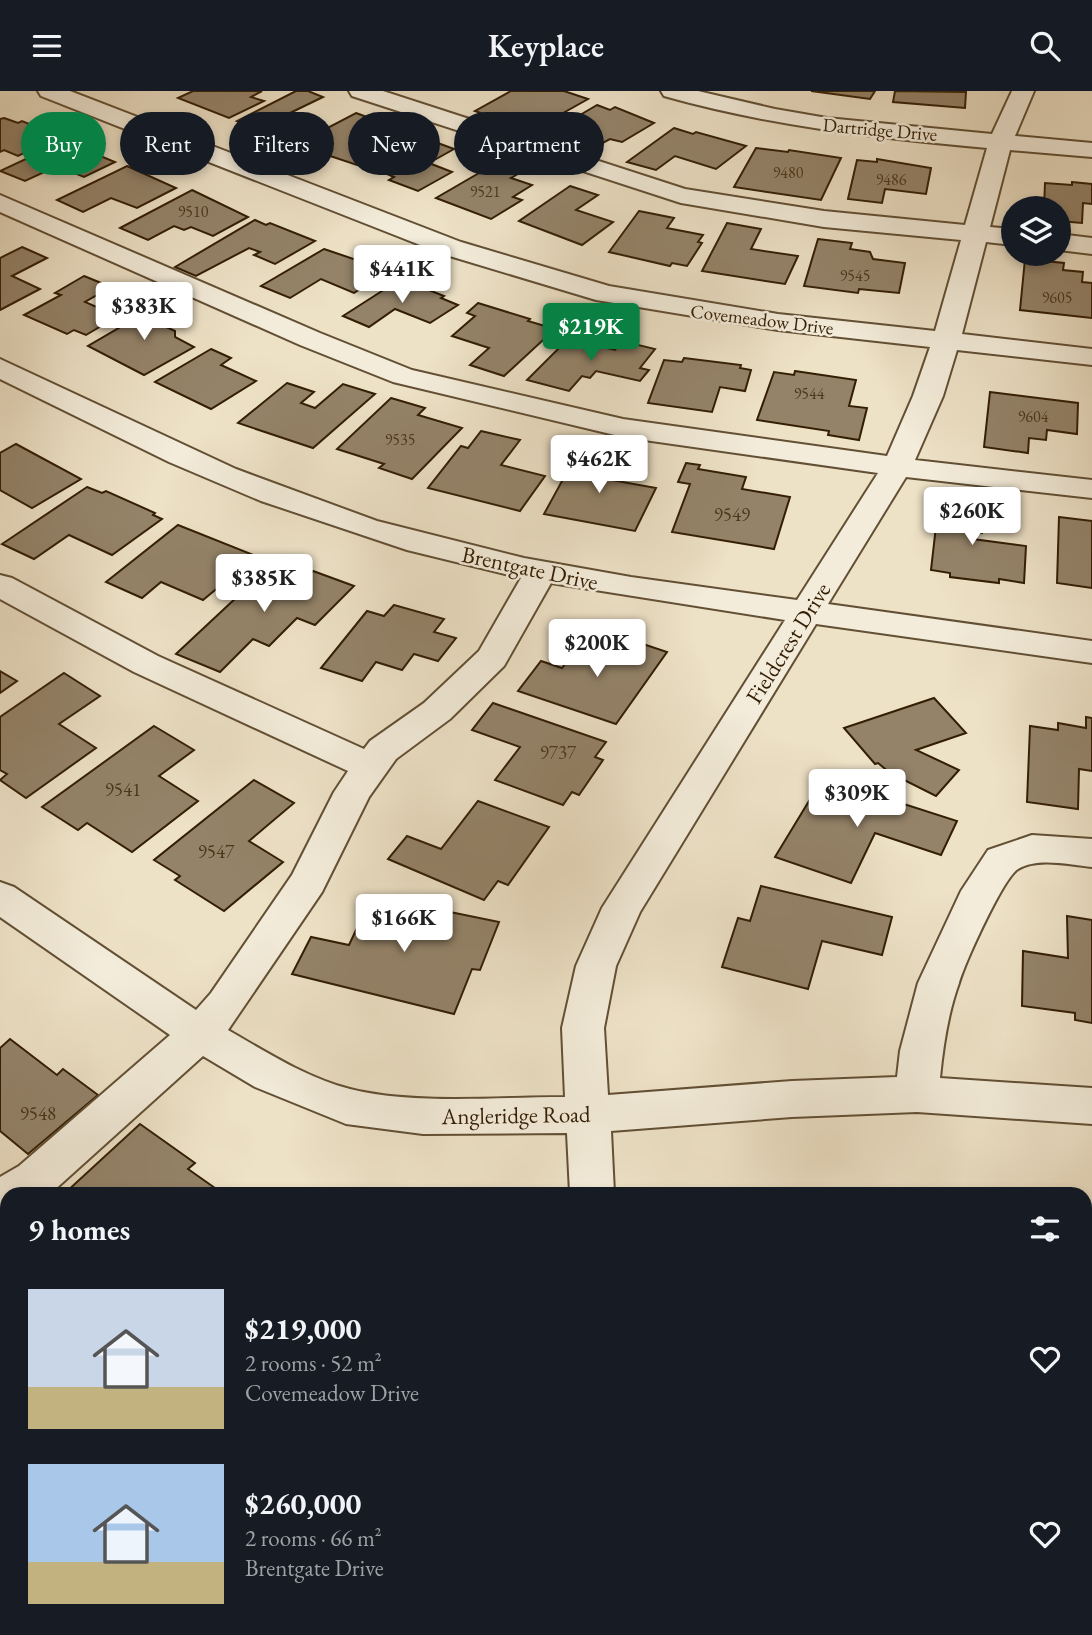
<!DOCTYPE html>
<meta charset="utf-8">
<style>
body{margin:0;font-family:"EB Garamond",serif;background:#20242c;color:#f1f3f6;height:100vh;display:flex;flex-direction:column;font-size:26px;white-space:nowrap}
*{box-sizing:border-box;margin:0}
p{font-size:23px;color:#9ea1a6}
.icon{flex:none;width:38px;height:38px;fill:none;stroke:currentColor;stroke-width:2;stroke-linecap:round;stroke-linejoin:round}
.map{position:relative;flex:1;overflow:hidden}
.side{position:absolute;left:0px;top:1096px;width:1092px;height:450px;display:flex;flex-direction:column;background:#171b24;border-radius:21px 21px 0 0;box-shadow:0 4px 10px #0003}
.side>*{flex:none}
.top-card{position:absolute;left:21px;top:21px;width:700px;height:63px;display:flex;gap:14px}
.buttons{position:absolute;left:1001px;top:105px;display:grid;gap:14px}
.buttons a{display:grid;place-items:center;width:70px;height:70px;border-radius:50%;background:#171b24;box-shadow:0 4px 10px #0003;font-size:35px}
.price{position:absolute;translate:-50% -60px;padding:0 16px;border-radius:7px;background:#fff;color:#222;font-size:23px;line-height:46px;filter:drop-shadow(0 2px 4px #0008)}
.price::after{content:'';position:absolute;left:50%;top:42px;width:21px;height:16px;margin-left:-10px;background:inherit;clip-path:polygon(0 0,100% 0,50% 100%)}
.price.current{background:#0b8043;color:#fff}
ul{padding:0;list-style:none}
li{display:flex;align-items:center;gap:21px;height:175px;padding:0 28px}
li span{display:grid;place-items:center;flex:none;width:196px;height:140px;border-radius:0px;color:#555}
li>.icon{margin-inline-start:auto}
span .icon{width:84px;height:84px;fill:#fffc;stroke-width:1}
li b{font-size:30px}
h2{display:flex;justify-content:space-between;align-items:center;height:84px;padding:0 28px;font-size:30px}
.chip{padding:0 24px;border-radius:32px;background:#171b24;box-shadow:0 4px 10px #0003;font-size:24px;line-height:63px}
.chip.current{background:#0b8043;color:#fff}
header{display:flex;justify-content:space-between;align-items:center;height:91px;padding:0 28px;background:#171b24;font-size:32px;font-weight:600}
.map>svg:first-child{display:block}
.building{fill:#948369;stroke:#331e04;stroke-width:2}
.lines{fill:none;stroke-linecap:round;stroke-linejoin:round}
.minor-casing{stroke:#624f34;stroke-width:4}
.major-casing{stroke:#331e04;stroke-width:4}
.minor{fill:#f3ecda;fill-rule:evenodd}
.major{fill:#ede1c6;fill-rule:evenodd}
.labels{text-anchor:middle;stroke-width:5;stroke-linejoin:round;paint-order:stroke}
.far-number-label{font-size:16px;fill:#4b371d}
.far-street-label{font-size:19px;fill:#331e04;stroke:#f3ecda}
.number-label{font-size:19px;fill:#4b371d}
.street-label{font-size:23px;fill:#331e04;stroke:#f3ecda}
</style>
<header><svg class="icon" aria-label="menu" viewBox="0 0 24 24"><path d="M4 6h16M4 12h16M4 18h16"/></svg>Keyplace<svg class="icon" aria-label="search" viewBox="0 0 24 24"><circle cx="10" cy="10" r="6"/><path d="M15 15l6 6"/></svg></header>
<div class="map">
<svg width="1092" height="1544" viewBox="0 0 1092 1544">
<rect width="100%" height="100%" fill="#ede1c6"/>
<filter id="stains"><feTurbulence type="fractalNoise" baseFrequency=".00286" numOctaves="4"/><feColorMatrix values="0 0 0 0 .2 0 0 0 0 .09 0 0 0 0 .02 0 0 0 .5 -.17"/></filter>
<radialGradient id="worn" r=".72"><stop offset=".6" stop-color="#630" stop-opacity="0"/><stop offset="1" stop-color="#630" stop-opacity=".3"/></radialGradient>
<g class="building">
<polygon points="193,0 262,0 251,6 264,10 229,27 178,7"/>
<polygon points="296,0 308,0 323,6 292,21 322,33 289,50 237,30"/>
<polygon points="511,0 564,0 588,8 531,40 475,20"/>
<polygon points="811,0 875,0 870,8"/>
<polygon points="895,0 966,1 965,17 893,11"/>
<polygon points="597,14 610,19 615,16 654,32 622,51 610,48 597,55 579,49 574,52 547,43 551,41 546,39 558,32 563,34"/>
<polygon points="356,22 383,32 356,46 387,58 357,74 300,55 318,46 314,44"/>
<polygon points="4,27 18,32 22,30 59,45 18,65 4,59 0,61 0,28"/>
<polygon points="674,37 693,43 696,41 746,55 716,78 675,65 656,79 627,71"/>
<polygon points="427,48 454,58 429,72 452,81 418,100 389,89 394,86 373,77"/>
<polygon points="64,50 115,71 84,86 57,75 25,90 0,80"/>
<polygon points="756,57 788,61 789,59 841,67 821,109 734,96"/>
<polygon points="877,68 931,77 926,103 885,98 882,112 848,108 857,69 877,71"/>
<polygon points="498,71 523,80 511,87 532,94 513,106 522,109 491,128 436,107"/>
<polygon points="127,75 176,97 137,117 111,107 83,121 57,109"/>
<polygon points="1072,91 1092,93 1092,113 1083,112 1082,132 1059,130 1059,117 1044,117 1045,92 1072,94"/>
<polygon points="570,95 598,104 576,119 613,131 582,154 519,130"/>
<polygon points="192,99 248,126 213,145 191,136 184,139 174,135 148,149 120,137"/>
<polygon points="639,120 674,127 667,137 703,144 698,151 702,152 687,175 672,172 670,175 609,161"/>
<polygon points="255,129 266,134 270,132 315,150 275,173 254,164 260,161 249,157 196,185 175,176"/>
<polygon points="727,132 761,138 751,158 798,165 785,193 702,180"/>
<polygon points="818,148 852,152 850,158 870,161 873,168 905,172 899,202 859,198 858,202 804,195"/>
<polygon points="22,156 47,167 12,185 40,198 0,219 0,167"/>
<polygon points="324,158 389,180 354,202 321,188 290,207 261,195"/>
<polygon points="1025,168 1064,172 1063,179 1083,181 1082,191 1092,192 1092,227 1020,219"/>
<polygon points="84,185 111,196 85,211 101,218 108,214 125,221 86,244 74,239 67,243 24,224 61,204 55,202"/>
<polygon points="396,191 409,196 414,193 444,205 441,207 458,214 430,232 395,218 369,236 343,225"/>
<polygon points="478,212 530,228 528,230 555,238 504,285 470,274 489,257 452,245 475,225 467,222"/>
<polygon points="155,216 181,228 166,236 175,240 175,246 194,256 144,284 88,255"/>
<polygon points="568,248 615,259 622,250 655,258 640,277 649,279 640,290 596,280 590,287 582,285 569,300 527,289"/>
<polygon points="211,258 231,267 221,274 256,290 211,318 155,291"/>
<polygon points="684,267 741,274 740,277 751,279 745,300 720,296 712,321 648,312 664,269 682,271"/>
<polygon points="795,280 856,289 849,315 867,317 859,349 828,344 829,340 757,329 774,281 794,284"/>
<polygon points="287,292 314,301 301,312 315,317 343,293 375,303 313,357 238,332"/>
<polygon points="990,301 1078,312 1077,343 1047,339 1046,349 1029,347 1028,362 984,356"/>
<polygon points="391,307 425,317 418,324 462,337 412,388 379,377 384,373 337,358"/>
<polygon points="481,340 520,349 501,374 545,385 520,420 428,397 461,355 468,357"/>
<polygon points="16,353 81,388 32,417 0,399 0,362"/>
<polygon points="579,359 617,366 606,388 656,397 635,440 544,423"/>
<polygon points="686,372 700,374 698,378 746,386 742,398 790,406 774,458 672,441 690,393 678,391"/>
<polygon points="87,396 102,402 106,400 155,422 153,424 162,428 112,464 69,444 34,468 2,453"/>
<polygon points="934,409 985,415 982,442 973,441 973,448 1026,455 1024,492 999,488 999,492 950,486 950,482 931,479 936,435 930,434"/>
<polygon points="1059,426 1092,430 1092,497 1057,492"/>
<polygon points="178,434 256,465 203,509 161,491 142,507 106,491"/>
<polygon points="271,474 306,487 313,480 354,495 315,534 297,527 269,555 253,548 220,581 176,563"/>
<polygon points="394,514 444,528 434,541 456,547 438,570 414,563 402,579 376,571 362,590 321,577 367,520 384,525"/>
<polygon points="610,542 667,561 616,633 518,600 541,570 562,577 573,563 591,568"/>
<polygon points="0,580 17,590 0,602"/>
<polygon points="64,582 100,605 59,633 96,657 26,707 0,689 7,683 0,679 0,626"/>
<polygon points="934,607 966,642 916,659 959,679 936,705 890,682 878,672 875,673 844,637"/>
<polygon points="493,612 606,651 595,666 603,669 579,704 572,701 563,714 495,689 520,656 472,639"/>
<polygon points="1086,626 1092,627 1092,680 1079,678 1078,718 1027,711 1030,635 1058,639 1058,632 1086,637"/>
<polygon points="154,635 194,659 159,685 198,710 132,761 87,732 78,739 42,716"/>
<polygon points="823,687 957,730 941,764 875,742 851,792 775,766"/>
<polygon points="254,689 294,712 249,750 283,771 224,820 175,789 180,785 154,769"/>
<polygon points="478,710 549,736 508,794 498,790 484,809 388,768 407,745 441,758"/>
<polygon points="761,795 892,826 882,864 822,850 808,898 722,876 738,827 750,830"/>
<polygon points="372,805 499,831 480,879 472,878 454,923 292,883 311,846 349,854"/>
<polygon points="1067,825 1092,829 1092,932 1075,929 1075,922 1022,915 1023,860 1068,867"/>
<polygon points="10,948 57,984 63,978 98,1004 28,1063 0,1040 0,957"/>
<polygon points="140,1033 195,1072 188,1078 222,1102 65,1102"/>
<polygon points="1085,1131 1092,1132 1092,1244 1085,1243"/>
</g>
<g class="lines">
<g class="minor-casing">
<g id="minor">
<path d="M38 0H70L461 151 609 195 778 223 935 240 961 149 824 136 681 112 352 5 349 0H383L685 98 824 120 965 134 987 57C877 47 770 35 664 5L661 0H698L775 18 827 27 992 43 1012 0H1034L1015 45 1092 52V66L1010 59 990 136 1013 138V154L986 151 962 243 1092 258V274L957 259 943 305 915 369 1092 389V407L906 386 828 513 1092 550V572L816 533 640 821 616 875 604 937 608 1004 792 990 897 986 900 960 918 892 961 800 988 759 1032 744 1092 748V776C1070 774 1038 766 1018 778 1003 787 965 872 959 892 948 922 943 956 940 987L1092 997V1033L917 1021 792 1026 611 1040 614 1102H570L567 1042 423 1043 346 1033 255 996 203 965 51 1102H7V1120L0 1117V1086L19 1075 170 944 0 826V791L14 796 196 919 211 902 292 784 334 701 348 680 134 581 0 508V484L12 487 158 565 364 658 370 650 424 612 479 560 521 487 407 459 261 410 169 371 0 288V268L236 378 377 430 524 467 631 486 797 509 878 382 623 346 393 291 300 254 0 121V104L320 242 412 279 623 328 887 365 913 305 930 256 778 239 596 209 443 163 41 5ZM551 492 785 529 602 817 576 875 562 937 565 1006C499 1006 413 1014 350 998 307 987 266 961 228 939L322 801 369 706 396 668 450 628 504 575Z"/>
<polygon points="1059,143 1092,147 1092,163 1059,159"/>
<polygon points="1092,1372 1092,1427 1085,1430 1085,1375"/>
<polygon points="584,1538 638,1538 636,1544 582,1544"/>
<rect x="1030" y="1538" width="54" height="6"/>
</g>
</g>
<g class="major-casing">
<g id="major">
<polygon points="0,1309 7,1312 7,1363 0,1360"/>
<polygon points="0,1479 7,1482 7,1538 66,1538 68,1544 10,1544 8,1539 0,1537"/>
<polygon points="212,1538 270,1538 272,1544 214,1544"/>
</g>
</g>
<use href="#minor" class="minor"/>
<use href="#major" class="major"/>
</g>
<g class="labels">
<g class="far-number-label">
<text x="788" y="87">9480</text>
<text x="891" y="94">9486</text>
<text x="485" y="106">9521</text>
<text x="193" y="126">9510</text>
<text x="855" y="190">9545</text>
<text x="1057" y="212">9605</text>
<text x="809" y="308">9544</text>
<text x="1033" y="331">9604</text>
<text x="400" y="354">9535</text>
</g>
<g class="far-street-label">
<text transform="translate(880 38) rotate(5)" y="7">Dartridge Drive</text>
<text transform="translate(762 228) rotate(7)" y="7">Covemeadow Drive</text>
</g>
<g class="number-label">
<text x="732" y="430">9549</text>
<text x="558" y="668">9737</text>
<text x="123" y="705">9541</text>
<text x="216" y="767">9547</text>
<text x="38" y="1029">9548</text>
</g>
<g class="street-label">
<text transform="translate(530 477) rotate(12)" y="8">Brentgate Drive</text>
<text transform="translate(788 552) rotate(-58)" y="8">Fieldcrest Drive</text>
<text transform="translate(516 1024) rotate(-1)" y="8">Angleridge Road</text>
</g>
</g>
<rect width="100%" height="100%" filter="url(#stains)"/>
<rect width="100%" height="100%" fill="url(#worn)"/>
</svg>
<div class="buttons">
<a><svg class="icon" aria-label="layers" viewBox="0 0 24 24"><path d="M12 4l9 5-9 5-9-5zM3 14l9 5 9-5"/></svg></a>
</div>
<b class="price" style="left:402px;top:214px">$441K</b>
<b class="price" style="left:144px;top:251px">$383K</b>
<b class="price current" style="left:591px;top:272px">$219K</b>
<b class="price" style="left:599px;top:404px">$462K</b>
<b class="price" style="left:972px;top:456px">$260K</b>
<b class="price" style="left:264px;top:523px">$385K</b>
<b class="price" style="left:597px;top:588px">$200K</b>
<b class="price" style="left:857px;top:738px">$309K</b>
<b class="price" style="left:404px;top:863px">$166K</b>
<div class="top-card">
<a class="chip current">Buy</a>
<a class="chip">Rent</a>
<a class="chip">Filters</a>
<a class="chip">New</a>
<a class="chip">Apartment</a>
</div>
<section class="side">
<h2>9 homes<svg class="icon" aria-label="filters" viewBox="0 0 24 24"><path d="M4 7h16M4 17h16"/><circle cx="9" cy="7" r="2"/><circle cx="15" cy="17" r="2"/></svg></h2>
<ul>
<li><span style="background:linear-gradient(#c9d6e8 70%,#c2b280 0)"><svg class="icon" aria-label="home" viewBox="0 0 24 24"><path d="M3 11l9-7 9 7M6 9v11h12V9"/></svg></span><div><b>$219,000</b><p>2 rooms · 52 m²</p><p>Covemeadow Drive</p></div><svg class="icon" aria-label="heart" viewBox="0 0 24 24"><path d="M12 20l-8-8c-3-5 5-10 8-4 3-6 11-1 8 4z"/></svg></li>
<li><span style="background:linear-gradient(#a9c7e8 70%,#c2b280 0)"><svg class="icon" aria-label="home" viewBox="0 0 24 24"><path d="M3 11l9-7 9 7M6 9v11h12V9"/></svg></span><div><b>$260,000</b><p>2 rooms · 66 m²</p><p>Brentgate Drive</p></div><svg class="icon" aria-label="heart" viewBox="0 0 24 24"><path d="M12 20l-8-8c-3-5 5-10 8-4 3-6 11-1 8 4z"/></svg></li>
</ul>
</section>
</div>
